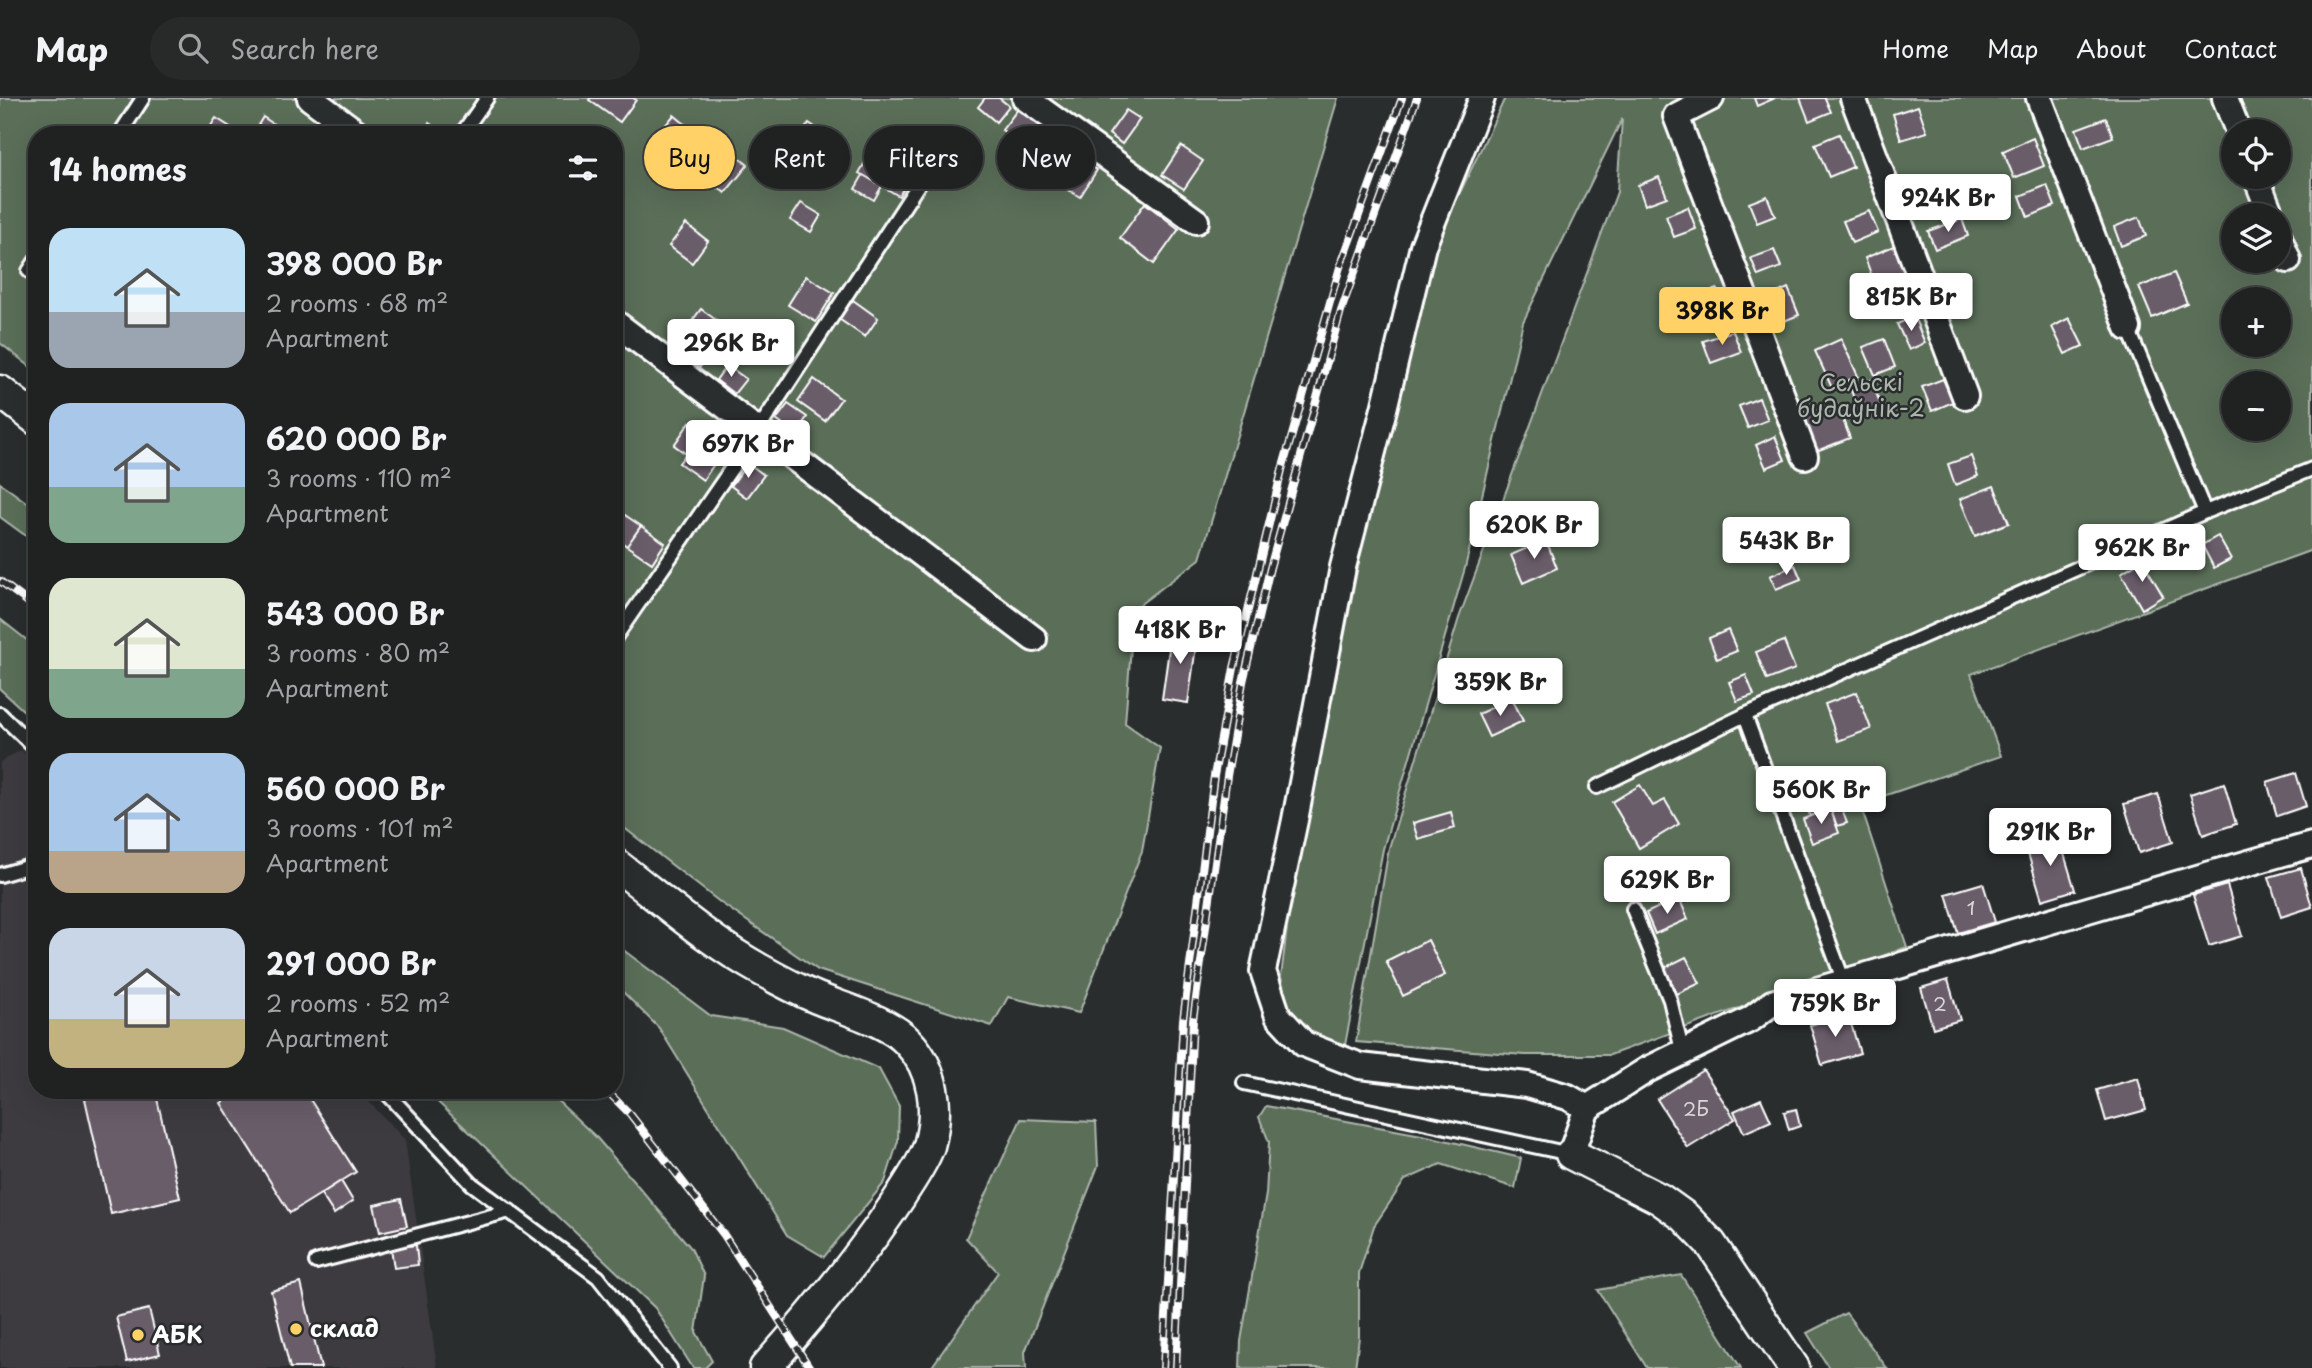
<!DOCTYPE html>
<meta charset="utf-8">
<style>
body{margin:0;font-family:"Playpen Sans",sans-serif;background:#282a2a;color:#f1f3f6;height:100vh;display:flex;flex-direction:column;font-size:26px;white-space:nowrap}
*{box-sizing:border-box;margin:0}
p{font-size:23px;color:#a2a4a5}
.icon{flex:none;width:38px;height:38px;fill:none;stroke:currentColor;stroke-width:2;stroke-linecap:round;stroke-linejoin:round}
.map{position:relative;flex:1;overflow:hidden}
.side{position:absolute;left:28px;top:28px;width:595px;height:973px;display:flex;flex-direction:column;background:#202222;border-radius:28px;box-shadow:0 7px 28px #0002,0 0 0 2px #3d3f40}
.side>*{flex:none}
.top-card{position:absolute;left:644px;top:28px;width:665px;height:63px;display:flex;gap:14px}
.controls{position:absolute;left:2221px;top:21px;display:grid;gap:14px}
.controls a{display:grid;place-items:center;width:70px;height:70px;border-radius:50%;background:#202222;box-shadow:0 7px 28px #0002,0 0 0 2px #3d3f40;font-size:35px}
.price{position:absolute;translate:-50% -60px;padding:0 16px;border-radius:7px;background:#fff;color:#222;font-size:23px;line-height:46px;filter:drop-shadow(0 2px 4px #0008)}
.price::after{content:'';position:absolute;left:50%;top:42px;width:21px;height:16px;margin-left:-10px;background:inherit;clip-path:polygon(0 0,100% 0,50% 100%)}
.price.current{background:#ffd166;color:#111}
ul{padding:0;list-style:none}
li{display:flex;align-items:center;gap:21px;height:175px;padding:0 21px}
li span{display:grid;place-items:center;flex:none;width:196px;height:140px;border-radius:21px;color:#555}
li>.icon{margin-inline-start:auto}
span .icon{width:84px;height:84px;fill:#fffc;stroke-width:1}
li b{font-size:30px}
h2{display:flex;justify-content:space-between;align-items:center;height:84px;padding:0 21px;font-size:30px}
.pill{padding:0 24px;border-radius:32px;background:#202222;box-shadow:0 7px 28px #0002,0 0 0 2px #3d3f40;font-size:24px;line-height:63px}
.pill.current{background:#ffd166;color:#111}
header{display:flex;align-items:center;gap:42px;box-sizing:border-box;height:98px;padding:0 35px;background:#202222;border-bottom:2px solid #3d3f40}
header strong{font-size:33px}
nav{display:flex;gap:38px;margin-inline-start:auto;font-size:24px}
.search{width:490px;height:63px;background:#282a2a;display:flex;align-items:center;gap:18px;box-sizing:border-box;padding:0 24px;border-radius:38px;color:#a2a4a5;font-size:26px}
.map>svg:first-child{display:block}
.built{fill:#3d3b40}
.green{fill:#5a6e59;stroke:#acb6ac;stroke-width:2;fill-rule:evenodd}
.building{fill:#6a5d6a;stroke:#fff;stroke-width:2}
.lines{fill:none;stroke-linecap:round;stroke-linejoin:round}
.service-casing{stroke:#fff;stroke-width:18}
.minor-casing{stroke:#fff;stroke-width:30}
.tertiary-casing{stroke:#fff;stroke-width:35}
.service{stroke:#2a2d2e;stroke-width:12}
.minor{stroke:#2a2d2e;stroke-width:24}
.tertiary{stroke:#2a2d2e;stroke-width:30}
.rail-casing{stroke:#fff;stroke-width:8}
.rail{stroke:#2a2d2e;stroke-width:5;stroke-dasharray:16;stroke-linecap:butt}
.poi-dot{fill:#ffd166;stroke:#2a2d2e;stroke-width:2.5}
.labels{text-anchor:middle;stroke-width:5;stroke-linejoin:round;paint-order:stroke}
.number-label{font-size:19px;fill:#dad6da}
.park-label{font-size:23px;fill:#acb6ac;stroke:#2a2d2e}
.poi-label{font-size:23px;font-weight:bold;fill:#fff;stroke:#2a2d2e;text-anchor:start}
</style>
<header>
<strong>Map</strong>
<div class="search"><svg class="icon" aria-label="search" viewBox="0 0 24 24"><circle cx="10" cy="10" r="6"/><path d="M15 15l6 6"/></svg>Search here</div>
<nav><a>Home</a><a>Map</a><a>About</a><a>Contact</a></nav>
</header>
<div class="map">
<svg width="2312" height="1270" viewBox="0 0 2312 1270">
<rect width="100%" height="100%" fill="#2a2d2e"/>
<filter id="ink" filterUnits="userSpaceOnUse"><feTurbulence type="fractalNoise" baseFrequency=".0143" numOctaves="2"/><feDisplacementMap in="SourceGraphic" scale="14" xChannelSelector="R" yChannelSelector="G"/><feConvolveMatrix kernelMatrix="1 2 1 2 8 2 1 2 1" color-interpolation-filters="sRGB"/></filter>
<g filter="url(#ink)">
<polygon class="built" points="21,652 37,668 37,992 358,992 405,1042 437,1270 0,1270 0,664"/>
<g class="green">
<polygon points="0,0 1338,0 1200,461 1134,511 1125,625 1160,650 1142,753 1079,915 1008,899 992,928 818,872 721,805 614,722 614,37 37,37 37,274 0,245"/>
<path d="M1505 0H2312V452L1971 576 2001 658 1860 706 1907 849 1610 957H1525L1356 944 1389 750 1459 520 1617 94 1622 21 1523 224 1465 470 1383 751 1345 947 1312 936 1290 914 1281 879 1287 830 1373 392 1439 139ZM2233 33H2278V79H2233ZM2233 117H2278V163H2233ZM2233 201H2278V247H2233ZM2233 285H2278V331H2233Z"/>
<polygon points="0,385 37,412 37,446 0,419"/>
<polygon points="0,521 37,550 37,625 0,591"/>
<polygon points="614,845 711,918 783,929 879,971 899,1008 898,1043 885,1084 824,1159 787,1137 659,930 614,885"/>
<polygon points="425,992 546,992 597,1040 691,1150 704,1178 696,1234 712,1263 705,1270 693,1270 655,1210"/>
<polygon points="1266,1008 1427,1038 1521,1060 1515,1090 1441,1066 1405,1082 1374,1128 1359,1175 1359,1239 1355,1270 1240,1270 1241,1243 1266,1096 1269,1044 1259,1019"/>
<polygon points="1021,1021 1096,1024 1098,1068 1025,1254 1026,1270 931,1270 998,1174 966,1140"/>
<polygon points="1681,1177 1741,1270 1647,1270 1598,1192"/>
<polygon points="1846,1215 1887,1270 1829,1270 1807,1235"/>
</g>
<g class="building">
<polygon points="590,0 633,0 636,2 620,24 589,2"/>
<polygon points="985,0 999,0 1009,8 996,24 978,9"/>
<polygon points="1754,0 1775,0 1757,8"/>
<polygon points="1800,0 1825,0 1831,14 1809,23"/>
<polygon points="1918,8 1927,34 1901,42 1893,16"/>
<polygon points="1018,11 1044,31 1028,51 1002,32"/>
<polygon points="1126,12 1140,21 1122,46 1109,36"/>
<polygon points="674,17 696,35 675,60 653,42"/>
<polygon points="263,19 284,33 281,37 252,37"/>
<polygon points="216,20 235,32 231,37 205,37"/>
<polygon points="2106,20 2113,39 2083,50 2076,31"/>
<polygon points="429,25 446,36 446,37 421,37"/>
<polygon points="809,25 835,43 818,66 793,48"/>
<polygon points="1839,36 1853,69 1829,79 1815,46"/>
<polygon points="2033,40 2044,68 2014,80 2003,53"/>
<polygon points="719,44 748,67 725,95 697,72"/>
<polygon points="1181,48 1203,63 1184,91 1162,77"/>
<polygon points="871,54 894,68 882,88 859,75"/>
<polygon points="1074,57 1097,72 1080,99 1057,85"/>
<polygon points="893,71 909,80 899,98 882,88"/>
<polygon points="863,77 882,88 874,102 855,91"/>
<polygon points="1659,79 1667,99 1645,107 1638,87"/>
<polygon points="1950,82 1957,102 1934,109 1928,90"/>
<polygon points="2047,87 2055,108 2028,119 2020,98"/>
<polygon points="1767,98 1775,118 1757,125 1749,105"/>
<polygon points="801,105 821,117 811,134 790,122"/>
<polygon points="1145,105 1179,131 1154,166 1120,140"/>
<polygon points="1688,109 1696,131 1674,139 1666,118"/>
<polygon points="1869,113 1878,134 1852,145 1843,123"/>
<polygon points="2139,119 2146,138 2121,148 2114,129"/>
<polygon points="1962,121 1968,138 1935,151 1928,133"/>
<polygon points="686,126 708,143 692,165 669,148"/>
<polygon points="1896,147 1908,176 1876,189 1865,160"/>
<polygon points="1774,152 1781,169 1758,178 1751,160"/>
<polygon points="2174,175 2187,205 2152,220 2139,189"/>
<polygon points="806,178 834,195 816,224 788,207"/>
<polygon points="1788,190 1799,217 1779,225 1768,199"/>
<polygon points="1717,191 1724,214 1705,220 1698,197"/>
<polygon points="853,202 878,220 865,239 839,221"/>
<polygon points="701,211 728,231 700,269 673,249"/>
<polygon points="1914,219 1925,245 1909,252 1897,226"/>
<polygon points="2069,220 2083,248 2065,256 2052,229"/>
<polygon points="1733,233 1741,254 1711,265 1703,243"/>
<polygon points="1841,241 1858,278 1832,290 1815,253"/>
<polygon points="1884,241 1895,269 1875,277 1863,249"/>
<polygon points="727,267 746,281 734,296 716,282"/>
<polygon points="814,281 841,301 825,323 798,304"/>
<polygon points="1943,281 1953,304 1932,313 1922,289"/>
<polygon points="1871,282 1882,310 1861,318 1850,290"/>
<polygon points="1759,300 1768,322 1748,330 1739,308"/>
<polygon points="1836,304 1850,340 1814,354 1800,319"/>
<polygon points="788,306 807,319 796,336 776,322"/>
<polygon points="690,324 726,349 703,382 679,365 686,356 674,347"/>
<polygon points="1775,338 1785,362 1766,370 1756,347"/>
<polygon points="1971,358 1978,378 1955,387 1948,366"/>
<polygon points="748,365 764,377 747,400 731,388"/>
<polygon points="1994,388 2009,425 1975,438 1960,401"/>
<polygon points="622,415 641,428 627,448 614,439 614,426"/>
<polygon points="641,428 665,445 652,465 627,448"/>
<polygon points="2218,438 2231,461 2214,470 2202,447"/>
<polygon points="1546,442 1557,470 1523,485 1511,457"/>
<polygon points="2142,462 2163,498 2142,511 2121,475"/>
<polygon points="1795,467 1801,481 1776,491 1770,478"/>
<polygon points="1172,530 1198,534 1188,605 1162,601"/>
<polygon points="1728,532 1737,553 1717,561 1709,540"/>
<polygon points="1784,543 1795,571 1767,582 1756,554"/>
<polygon points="1746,577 1754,597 1737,603 1729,584"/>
<polygon points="1857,594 1871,631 1838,643 1825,606"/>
<polygon points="1512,600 1523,623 1489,639 1478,616"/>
<polygon points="2296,675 2306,708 2277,718 2267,684"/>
<polygon points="2224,685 2236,726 2203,737 2190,696"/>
<polygon points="1640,687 1653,708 1665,702 1679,726 1639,750 1612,704"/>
<polygon points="1823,691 1830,710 1810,718 1803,698"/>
<polygon points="2158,696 2173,744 2139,755 2124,706"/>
<polygon points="1840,707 1847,725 1837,728 1830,710"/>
<polygon points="1830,710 1839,735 1812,745 1803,721"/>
<polygon points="1451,714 1455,730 1418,741 1413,725"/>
<polygon points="2059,739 2075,792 2042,802 2026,749"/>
<polygon points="1702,769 1709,781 1697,788 1690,776"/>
<polygon points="2301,770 2312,809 2281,819 2269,779"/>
<polygon points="1983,785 1995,824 1958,835 1946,796"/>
<polygon points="2227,787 2242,838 2209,848 2193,797"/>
<polygon points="1679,800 1688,821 1655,836 1646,815"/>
<polygon points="1428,842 1445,877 1403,898 1386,863"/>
<polygon points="1686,859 1700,885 1677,896 1664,870"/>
<polygon points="1948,882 1960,922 1933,930 1921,890"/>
<polygon points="1848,916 1860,955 1822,967 1810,927"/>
<polygon points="1703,972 1735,1021 1688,1050 1657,1001"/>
<polygon points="2138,980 2146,1012 2106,1023 2097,992"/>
<polygon points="83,992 155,992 180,1100 111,1116"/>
<polygon points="242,992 304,992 356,1074 290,1115 221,1005"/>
<polygon points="1761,1001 1771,1023 1744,1035 1734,1013"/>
<polygon points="1796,1011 1800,1028 1789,1032 1784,1014"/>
<polygon points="341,1083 353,1103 334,1116 321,1096"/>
<polygon points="401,1101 407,1128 380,1134 374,1107"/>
<polygon points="416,1147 418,1167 394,1170 391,1150"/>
<polygon points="301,1185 321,1270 290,1270 271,1193"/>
<polygon points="149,1211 160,1256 127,1264 116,1219"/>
</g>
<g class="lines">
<g class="service-casing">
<g id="service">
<polyline points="119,37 143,0"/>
<polyline points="461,37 487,0"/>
<polyline points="29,173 37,161"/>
<polyline points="2205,414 2312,371"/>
<polyline points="614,541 758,332 920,84"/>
<polyline points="0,616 37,652"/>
<polyline points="1745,617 2205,414 2128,230"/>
<polyline points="1597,689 1745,617 1844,884"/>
<polyline points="0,777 37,766"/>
<polyline points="1633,811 1670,902 1683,956"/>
<polyline points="1244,985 1570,1056"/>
<polyline points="384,992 472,1086 598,1179 670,1270"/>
<polyline points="316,1164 510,1113"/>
</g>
</g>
<g class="minor-casing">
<g id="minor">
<polyline points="310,0 360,37"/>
<polyline points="1025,0 1196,123"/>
<polyline points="1482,0 1423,148 1384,311 1343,469 1295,722 1263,873 1278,918 1304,946 1360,968 1527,987 1568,999 1587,1010 1571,1056"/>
<polyline points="1711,0 1676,18 1805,358"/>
<polyline points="1853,0 1965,298"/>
<polyline points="2039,0 2128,230"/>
<polyline points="2225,0 2238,33"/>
<polyline points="2256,79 2271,117"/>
<polyline points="2278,137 2288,162"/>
<polyline points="614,224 1034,541"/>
<path d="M1587 1010 1647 972 1751 921 1772 905C1952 853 2131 798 2312 747"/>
</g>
</g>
<g class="tertiary-casing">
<g id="tertiary">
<polyline points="0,293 37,322"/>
<path d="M614 765C662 802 708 843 761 872 779 882 798 892 817 900 844 911 889 923 908 944 935 972 939 1012 929 1048 923 1065 910 1083 900 1099 860 1160 814 1215 765 1270"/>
<polyline points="1571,1056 1660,1101 1685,1119 1711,1146 1794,1270"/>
</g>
</g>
<use href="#service" class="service"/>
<use href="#minor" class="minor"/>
<use href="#tertiary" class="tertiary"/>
<g class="rail-casing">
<g id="rail">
<polyline points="0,483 37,511"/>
<polyline points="606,992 630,1016 724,1137 810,1270"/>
<polyline points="1163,1270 1183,922 1214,678 1234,570 1282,372 1340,169 1402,0"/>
<polyline points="1176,1270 1193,922 1227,678 1243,584 1270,470 1341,213 1417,0"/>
</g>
</g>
<use href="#rail" class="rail"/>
</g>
</g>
<g class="poi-dot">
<circle cx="296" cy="1231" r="7"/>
<circle cx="138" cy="1237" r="7"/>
</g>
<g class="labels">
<g class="number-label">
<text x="1971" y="817">1</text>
<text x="1940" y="913">2</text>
<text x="1696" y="1018">2Б</text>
</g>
<g class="park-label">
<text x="1861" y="293">Сельскі<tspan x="1861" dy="26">будаўнік-2</tspan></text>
</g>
<g class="poi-label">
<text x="310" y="1239">склад</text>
<text x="152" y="1245">АБК</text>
</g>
</g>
</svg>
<div class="controls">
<a><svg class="icon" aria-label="locate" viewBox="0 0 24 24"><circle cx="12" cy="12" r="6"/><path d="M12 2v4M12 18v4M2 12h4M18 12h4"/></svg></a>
<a><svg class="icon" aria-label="layers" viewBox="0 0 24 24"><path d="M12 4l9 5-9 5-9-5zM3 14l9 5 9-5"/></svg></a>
<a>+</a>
<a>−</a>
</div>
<b class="price" style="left:1948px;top:136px">924K Br</b>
<b class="price" style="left:1911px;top:235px">815K Br</b>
<b class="price current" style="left:1722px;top:249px">398K Br</b>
<b class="price" style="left:731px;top:281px">296K Br</b>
<b class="price" style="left:748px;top:382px">697K Br</b>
<b class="price" style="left:1534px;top:463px">620K Br</b>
<b class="price" style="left:1786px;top:479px">543K Br</b>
<b class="price" style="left:2142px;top:486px">962K Br</b>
<b class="price" style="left:1180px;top:568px">418K Br</b>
<b class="price" style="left:1500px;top:620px">359K Br</b>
<b class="price" style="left:1821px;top:728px">560K Br</b>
<b class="price" style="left:2050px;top:770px">291K Br</b>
<b class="price" style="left:1667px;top:818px">629K Br</b>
<b class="price" style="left:1835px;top:941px">759K Br</b>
<div class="top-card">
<a class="pill current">Buy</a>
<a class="pill">Rent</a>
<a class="pill">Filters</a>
<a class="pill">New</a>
</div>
<section class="side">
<h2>14 homes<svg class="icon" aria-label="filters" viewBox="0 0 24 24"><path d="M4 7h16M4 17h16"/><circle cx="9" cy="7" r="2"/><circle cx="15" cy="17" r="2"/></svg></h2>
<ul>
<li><span style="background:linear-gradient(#bfe0f5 60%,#9aa5b1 0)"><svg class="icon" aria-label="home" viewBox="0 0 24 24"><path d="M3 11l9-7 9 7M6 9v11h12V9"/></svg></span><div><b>398 000 Br</b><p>2 rooms · 68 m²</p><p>Apartment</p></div></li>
<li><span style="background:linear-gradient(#a9c7e8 60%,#7fa58c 0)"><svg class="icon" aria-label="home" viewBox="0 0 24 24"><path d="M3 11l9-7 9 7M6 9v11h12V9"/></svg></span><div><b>620 000 Br</b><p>3 rooms · 110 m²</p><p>Apartment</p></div></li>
<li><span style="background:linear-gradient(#dfe7d0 65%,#7fa58c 0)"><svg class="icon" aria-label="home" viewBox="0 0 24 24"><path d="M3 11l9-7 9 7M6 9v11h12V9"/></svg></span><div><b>543 000 Br</b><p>3 rooms · 80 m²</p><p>Apartment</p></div></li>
<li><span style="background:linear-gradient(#a9c7e8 70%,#b9a48a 0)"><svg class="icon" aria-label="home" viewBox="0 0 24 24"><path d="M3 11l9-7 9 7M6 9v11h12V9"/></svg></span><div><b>560 000 Br</b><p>3 rooms · 101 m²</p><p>Apartment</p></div></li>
<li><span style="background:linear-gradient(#c9d6e8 65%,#c2b280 0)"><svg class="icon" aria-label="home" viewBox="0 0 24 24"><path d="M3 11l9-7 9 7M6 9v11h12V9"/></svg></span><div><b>291 000 Br</b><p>2 rooms · 52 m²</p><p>Apartment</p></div></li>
</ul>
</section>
</div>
